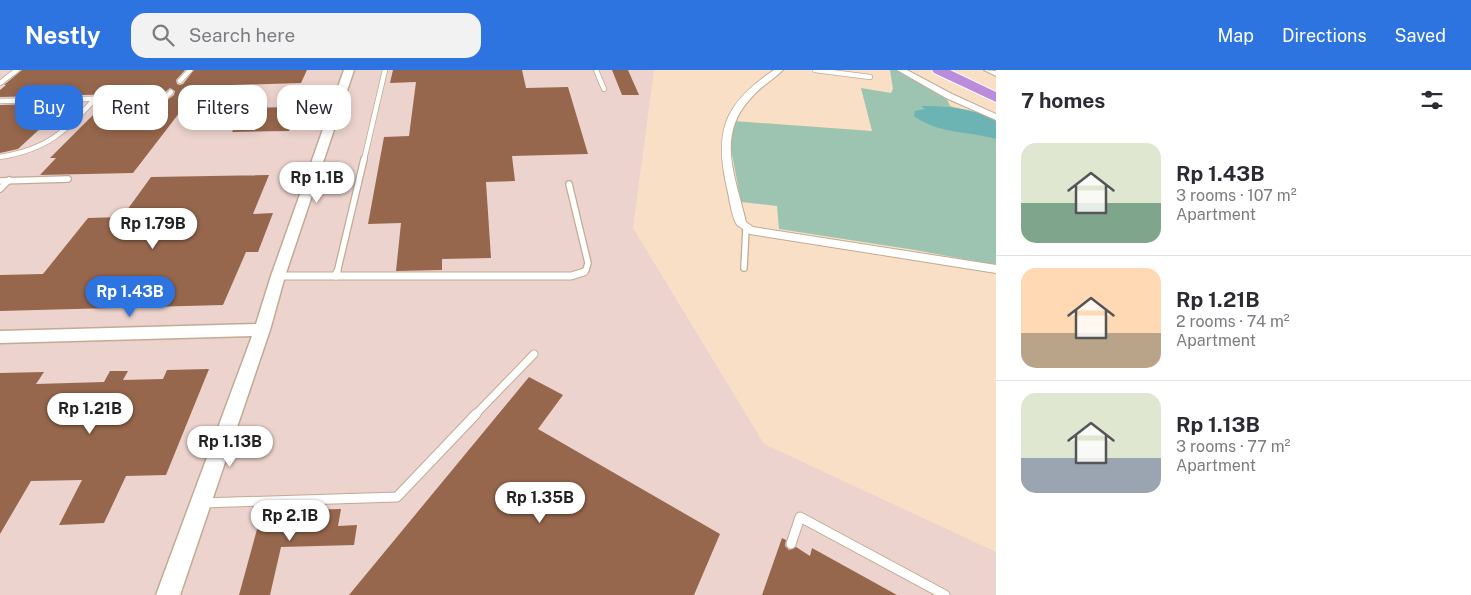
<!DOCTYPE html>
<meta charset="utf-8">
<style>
body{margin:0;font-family:"Public Sans",sans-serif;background:#f2f2f3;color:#2b2b33;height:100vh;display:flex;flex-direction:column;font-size:19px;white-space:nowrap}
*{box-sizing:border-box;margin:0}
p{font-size:16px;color:#7c7c81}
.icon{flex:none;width:28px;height:28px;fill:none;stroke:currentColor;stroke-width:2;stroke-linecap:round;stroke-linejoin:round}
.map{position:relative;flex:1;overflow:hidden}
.side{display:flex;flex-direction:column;background:#fff;width:475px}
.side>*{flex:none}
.banner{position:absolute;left:15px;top:15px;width:475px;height:45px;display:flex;gap:10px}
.price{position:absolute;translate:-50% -42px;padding:0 11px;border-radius:18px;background:#fff;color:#222;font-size:16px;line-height:32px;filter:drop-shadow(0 1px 2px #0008)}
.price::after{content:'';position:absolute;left:50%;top:30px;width:15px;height:11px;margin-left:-8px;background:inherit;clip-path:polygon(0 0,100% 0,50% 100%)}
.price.on{background:#2e74e1;color:#fff}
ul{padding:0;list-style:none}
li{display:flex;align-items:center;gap:15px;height:125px;padding:0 25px}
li+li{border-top:1px solid #e1e1e2}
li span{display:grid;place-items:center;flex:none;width:140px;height:100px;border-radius:15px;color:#555}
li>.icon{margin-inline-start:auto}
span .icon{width:60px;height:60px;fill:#fffc;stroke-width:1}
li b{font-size:21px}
h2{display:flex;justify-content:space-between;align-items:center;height:60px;padding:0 25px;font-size:21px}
.tag{padding:0 18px;border-radius:15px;background:#fff;box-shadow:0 2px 8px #0003;font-size:18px;line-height:45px}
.tag.on{background:#2e74e1;color:#fff}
header{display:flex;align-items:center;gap:30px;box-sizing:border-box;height:70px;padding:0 25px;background:#2e74e1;color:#fff}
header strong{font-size:24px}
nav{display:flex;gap:28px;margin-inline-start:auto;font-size:18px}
.search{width:350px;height:45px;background:#f2f2f3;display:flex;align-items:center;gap:12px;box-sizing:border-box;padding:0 18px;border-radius:15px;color:#7c7c81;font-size:19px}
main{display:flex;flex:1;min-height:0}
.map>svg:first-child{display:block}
.industrial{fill:#edd3cd}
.green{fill:#9dc4b0}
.water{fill:#6cb4b4}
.building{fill:#96674c}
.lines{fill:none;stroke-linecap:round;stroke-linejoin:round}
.service-far3-casing{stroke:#c2aa93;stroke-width:6}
.service-far2-casing{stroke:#c2aa93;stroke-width:8}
.service-far1-casing{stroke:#c2aa93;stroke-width:9}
.service-casing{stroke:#c2aa93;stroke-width:11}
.minor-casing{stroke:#c2aa93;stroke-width:2}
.tertiary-casing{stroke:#c2aa93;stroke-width:3}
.motorway-casing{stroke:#fff;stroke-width:2}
.service-far3{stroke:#fff;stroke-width:4.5}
.service-far2{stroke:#fff;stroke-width:5.5}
.service-far1{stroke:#fff;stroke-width:7}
.service{stroke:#fff;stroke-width:9}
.minor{fill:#fff;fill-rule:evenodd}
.tertiary{fill:#fff;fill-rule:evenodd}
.motorway{fill:#ba8cda;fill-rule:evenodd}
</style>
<header>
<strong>Nestly</strong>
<div class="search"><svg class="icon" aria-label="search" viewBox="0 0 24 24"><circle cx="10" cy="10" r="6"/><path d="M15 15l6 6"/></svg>Search here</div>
<nav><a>Map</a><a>Directions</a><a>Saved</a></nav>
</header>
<main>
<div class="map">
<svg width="996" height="525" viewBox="0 0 996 525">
<rect width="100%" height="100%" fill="#f8dfc6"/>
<polygon class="industrial" points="0,0 654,0 633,158 764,374 996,482 996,525 0,525"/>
<polygon class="green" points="890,0 898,0 946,27 950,36 996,49 996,195 915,180 779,159 777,136 741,132 729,68 733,51 872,61 861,18 891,23 893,19"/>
<path class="water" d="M921 36C948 36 972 38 996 50V69C968 61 938 64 914 46L915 41 925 39Z"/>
<g class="building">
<polygon points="22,0 185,0 176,10 177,14 180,15 183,14 194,0 307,0 301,13 200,16 133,103 40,105 56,88 50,88 105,33 166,31 174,25 175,21 170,18 164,23 0,27 0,20 6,15 4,15"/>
<polygon points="393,0 522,0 526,18 568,17 588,84 512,86 515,111 486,112 491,188 442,189 442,200 396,201 401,153 368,154 384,67 409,66 416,12 390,13"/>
<polygon points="612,0 628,0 639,25 622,25"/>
<polygon points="68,33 18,79 0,83 0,35"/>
<polygon points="295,37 293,40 299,40 289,61 232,62 246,38"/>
<polygon points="269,105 253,144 273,143 258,182 246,182 223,235 0,241 0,205 43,204 88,148 122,147 151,107"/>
<polygon points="209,299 166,405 126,406 104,453 59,455 82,410 31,411 0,464 0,303 44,302 36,314 104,312 110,301 128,301 123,310 163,309 167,300"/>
<polygon points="529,307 563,325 538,359 720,464 694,525 349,525"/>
<polygon points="341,439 338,456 357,455 354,475 281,477 270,525 239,525 262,441"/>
<polygon points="782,468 786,470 785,476 789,480 796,477 810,486 812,478 897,525 762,525"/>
</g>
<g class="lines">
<g class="service-far3-casing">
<g id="service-far3">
<polyline points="596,0 604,19"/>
<polyline points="815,0 870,7"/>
<polyline points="180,11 190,0"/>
<polyline points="0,13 17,0"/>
<polyline points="0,31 166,27 171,22"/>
<path d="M0 87C48 79 63 63 95 29"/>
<polyline points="364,90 385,0"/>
</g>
</g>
<g class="service-far2-casing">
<g id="service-far2">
<polyline points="0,111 68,109"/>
<polyline points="569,114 588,193 586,200 582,203"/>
<polyline points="0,119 9,110"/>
<polyline points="744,198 746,158"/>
<polyline points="337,203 364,89"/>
</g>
</g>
<g class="service-far1-casing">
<g id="service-far1">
<polyline points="278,206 571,206 584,202"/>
<polyline points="336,206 337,202"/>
<polyline points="475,345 534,284"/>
</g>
</g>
<g class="service-casing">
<g id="service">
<polyline points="202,433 397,427 476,344"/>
<polyline points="791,474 800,447 945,525"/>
</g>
</g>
<g class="minor-casing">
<g id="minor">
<path d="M774 0H783C773 10 760 17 751 28 715 66 736 108 746 152L753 157 996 195V203L750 164 737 155C731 145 730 130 727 118 714 61 724 34 774 0Z"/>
<polygon points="897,0 907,0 952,24 996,44 996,50 946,28"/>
<polygon points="984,0 996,1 996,6"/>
</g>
</g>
<g class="tertiary-casing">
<polygon id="tertiary" points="344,0 354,0 285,206 270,260 180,525 156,525 252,266 0,273 0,261 256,254 271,206"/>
</g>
<g class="motorway-casing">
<polygon id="motorway" points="932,0 950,0 996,22 996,32 934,3"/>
</g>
<use href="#service-far3" class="service-far3"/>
<use href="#service-far2" class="service-far2"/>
<use href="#service-far1" class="service-far1"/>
<use href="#service" class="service"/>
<use href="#minor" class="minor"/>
<use href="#tertiary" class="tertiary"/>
<use href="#motorway" class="motorway"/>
</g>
</svg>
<b class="price" style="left:317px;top:134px">Rp 1.1B</b>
<b class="price" style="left:153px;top:180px">Rp 1.79B</b>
<b class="price on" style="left:130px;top:248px">Rp 1.43B</b>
<b class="price" style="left:90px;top:365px">Rp 1.21B</b>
<b class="price" style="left:230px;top:398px">Rp 1.13B</b>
<b class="price" style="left:540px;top:454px">Rp 1.35B</b>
<b class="price" style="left:290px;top:472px">Rp 2.1B</b>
<div class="banner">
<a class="tag on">Buy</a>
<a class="tag">Rent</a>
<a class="tag">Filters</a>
<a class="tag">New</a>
</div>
</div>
<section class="side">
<h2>7 homes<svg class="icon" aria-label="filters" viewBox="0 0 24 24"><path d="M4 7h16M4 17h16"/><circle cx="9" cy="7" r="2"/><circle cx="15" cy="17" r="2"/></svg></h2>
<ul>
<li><span style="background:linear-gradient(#dfe7d0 60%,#7fa58c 0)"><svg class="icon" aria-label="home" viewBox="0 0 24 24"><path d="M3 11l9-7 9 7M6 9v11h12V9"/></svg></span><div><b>Rp 1.43B</b><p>3 rooms · 107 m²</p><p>Apartment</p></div></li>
<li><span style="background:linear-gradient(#ffd9b3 65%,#b9a48a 0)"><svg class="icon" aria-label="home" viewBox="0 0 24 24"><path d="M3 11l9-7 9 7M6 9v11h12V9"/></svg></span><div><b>Rp 1.21B</b><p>2 rooms · 74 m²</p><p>Apartment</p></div></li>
<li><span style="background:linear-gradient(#dfe7d0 65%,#9aa5b1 0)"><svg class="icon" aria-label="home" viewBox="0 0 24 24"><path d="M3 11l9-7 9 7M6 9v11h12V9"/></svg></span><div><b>Rp 1.13B</b><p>3 rooms · 77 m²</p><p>Apartment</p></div></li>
</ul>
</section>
</main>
